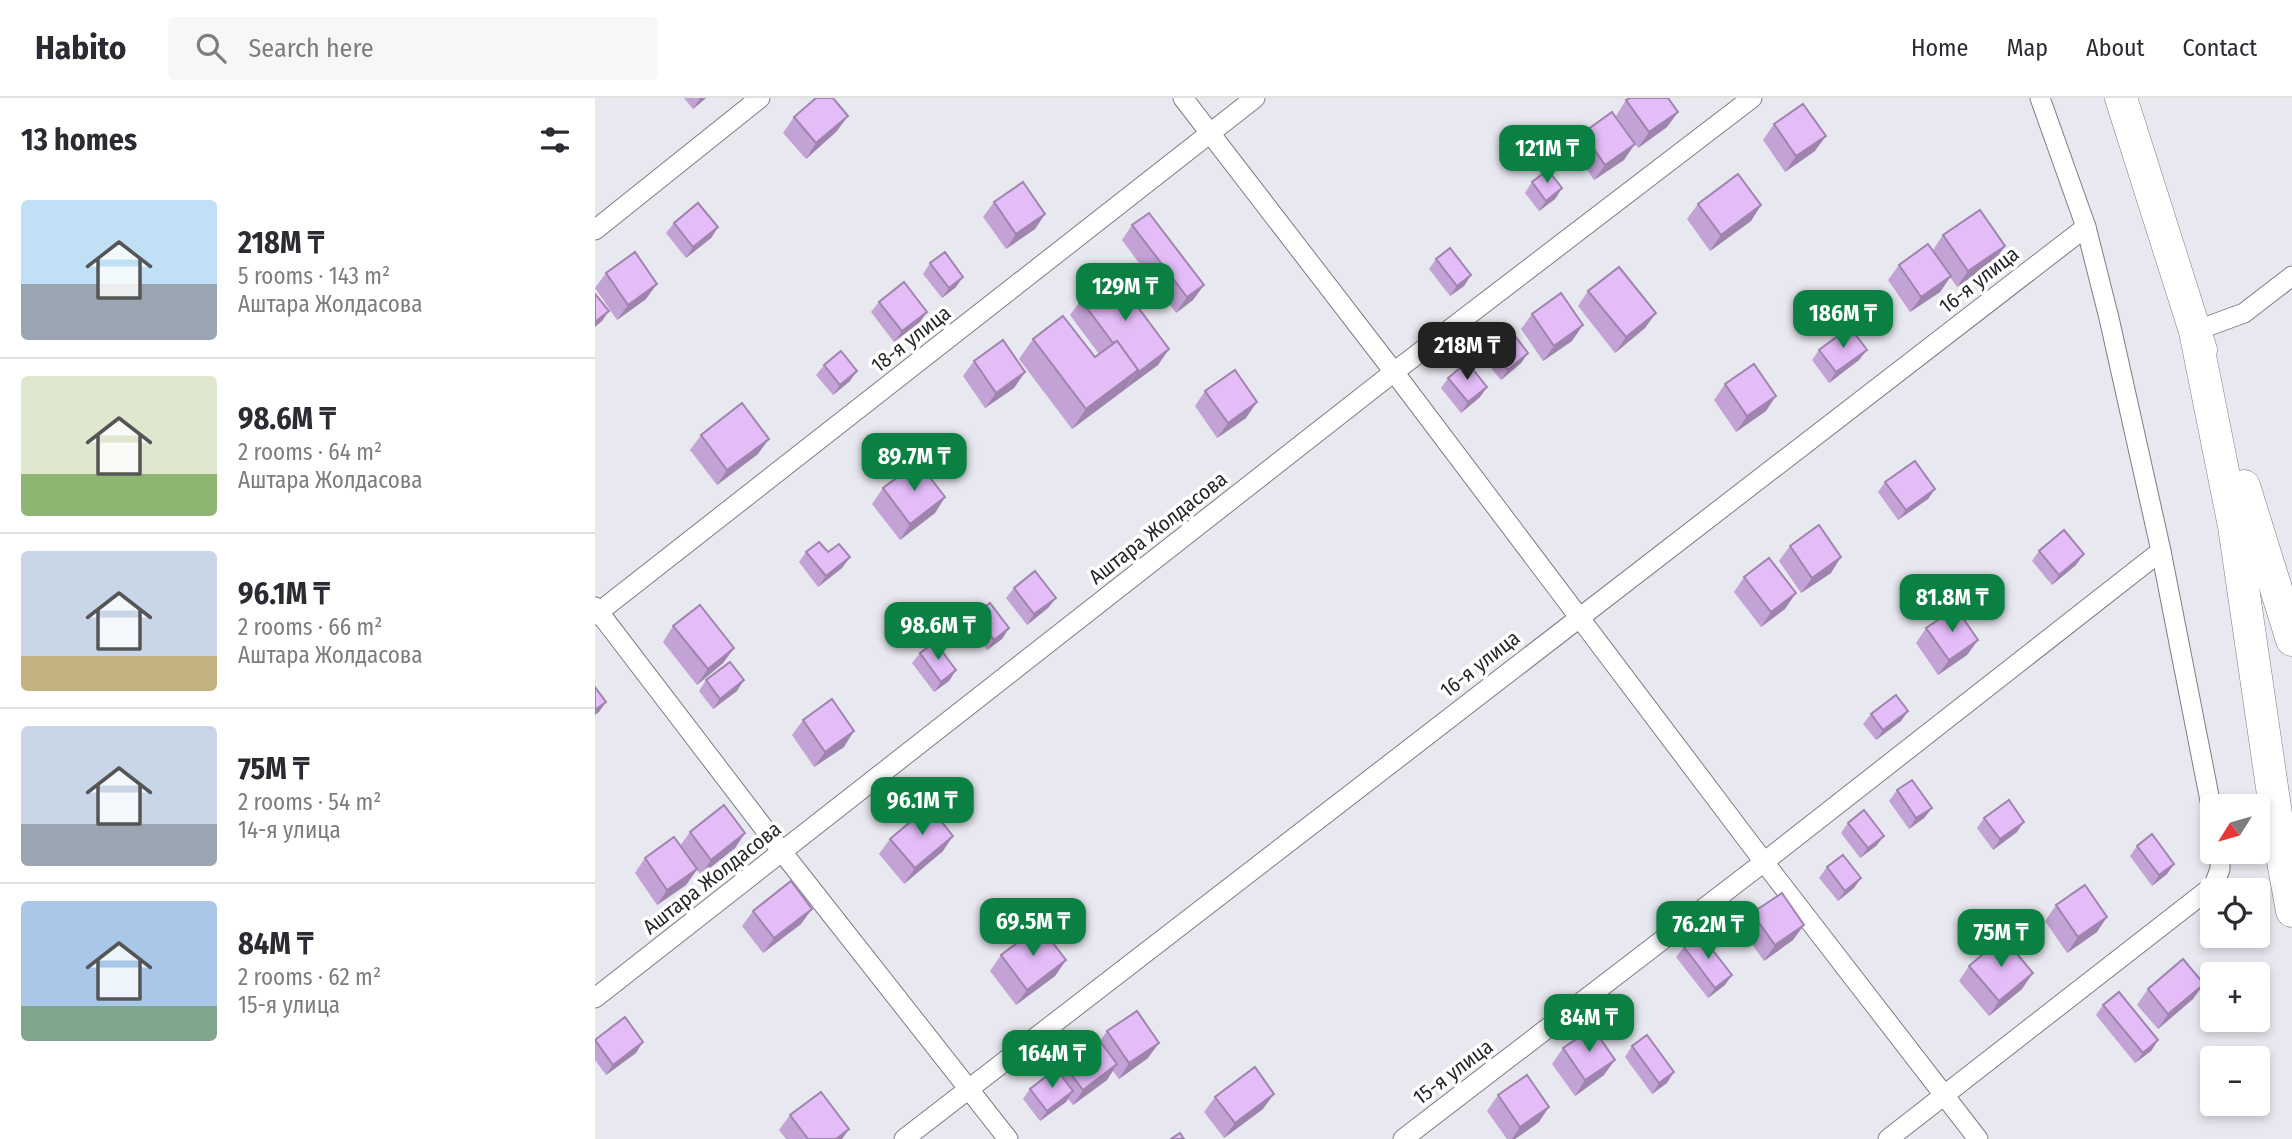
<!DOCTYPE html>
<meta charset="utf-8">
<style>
body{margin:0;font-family:"Fira Sans Condensed",sans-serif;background:#f7f7f7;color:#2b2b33;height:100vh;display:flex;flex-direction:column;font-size:26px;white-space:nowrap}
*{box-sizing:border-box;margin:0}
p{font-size:23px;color:#7c7c81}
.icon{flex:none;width:38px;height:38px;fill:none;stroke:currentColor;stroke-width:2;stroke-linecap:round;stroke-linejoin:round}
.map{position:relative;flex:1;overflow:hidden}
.panel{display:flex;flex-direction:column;background:#fff;width:595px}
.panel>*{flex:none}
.needle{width:46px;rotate:233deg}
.tools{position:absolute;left:1605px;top:696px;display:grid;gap:14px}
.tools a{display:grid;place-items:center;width:70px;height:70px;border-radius:7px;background:#fff;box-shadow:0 4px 10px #0003;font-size:35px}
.price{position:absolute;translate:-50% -60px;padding:0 16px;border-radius:14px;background:#0b8043;color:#fff;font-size:23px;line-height:46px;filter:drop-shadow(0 2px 4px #0008)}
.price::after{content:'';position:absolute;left:50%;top:42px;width:21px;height:16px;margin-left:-10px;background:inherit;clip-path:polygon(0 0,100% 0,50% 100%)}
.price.on{background:#222;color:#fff}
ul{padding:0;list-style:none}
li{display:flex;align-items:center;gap:21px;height:175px;padding:0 21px}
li+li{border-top:2px solid #e1e1e2}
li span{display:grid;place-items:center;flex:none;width:196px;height:140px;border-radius:7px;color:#555}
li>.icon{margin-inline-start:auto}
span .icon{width:84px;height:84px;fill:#fffc;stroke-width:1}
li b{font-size:30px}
h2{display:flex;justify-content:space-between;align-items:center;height:84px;padding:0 21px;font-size:30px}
header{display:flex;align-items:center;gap:42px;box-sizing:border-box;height:98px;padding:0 35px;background:#fff;border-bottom:2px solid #e1e1e2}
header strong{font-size:33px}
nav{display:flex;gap:38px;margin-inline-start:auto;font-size:24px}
.search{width:490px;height:63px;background:#f7f7f7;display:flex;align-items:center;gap:18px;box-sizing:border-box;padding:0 24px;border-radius:7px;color:#7c7c81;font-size:26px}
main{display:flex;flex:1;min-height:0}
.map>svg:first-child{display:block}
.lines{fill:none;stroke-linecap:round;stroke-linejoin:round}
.street-casing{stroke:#7d7e85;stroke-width:21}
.primary-casing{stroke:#7d7e85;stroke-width:33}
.street{stroke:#fff;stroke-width:19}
.primary{stroke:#fff;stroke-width:32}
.wall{fill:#c3a2d5}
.shaded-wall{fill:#9f84ae}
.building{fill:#e3bcf8;stroke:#9f84ae;stroke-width:2}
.labels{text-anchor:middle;stroke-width:7;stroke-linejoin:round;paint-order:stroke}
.street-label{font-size:21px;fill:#26272a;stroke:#fff}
</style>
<header>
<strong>Habito</strong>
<div class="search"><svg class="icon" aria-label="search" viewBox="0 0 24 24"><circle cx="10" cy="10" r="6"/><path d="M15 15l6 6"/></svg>Search here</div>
<nav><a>Home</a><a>Map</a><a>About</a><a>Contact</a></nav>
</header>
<main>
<section class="panel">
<h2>13 homes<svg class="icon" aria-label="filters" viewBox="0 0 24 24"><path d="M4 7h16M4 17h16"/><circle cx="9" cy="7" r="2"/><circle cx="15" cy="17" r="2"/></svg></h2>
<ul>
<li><span style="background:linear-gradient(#bfe0f5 60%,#9aa5b1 0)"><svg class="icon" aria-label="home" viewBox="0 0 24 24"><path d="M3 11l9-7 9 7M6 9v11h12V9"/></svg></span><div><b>218M ₸</b><p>5 rooms · 143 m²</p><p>Аштара Жолдасова</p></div></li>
<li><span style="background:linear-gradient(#dfe7d0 70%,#8fb573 0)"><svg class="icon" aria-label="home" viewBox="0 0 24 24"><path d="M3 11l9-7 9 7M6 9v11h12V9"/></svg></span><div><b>98.6M ₸</b><p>2 rooms · 64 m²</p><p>Аштара Жолдасова</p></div></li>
<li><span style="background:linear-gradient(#c9d6e8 75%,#c2b280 0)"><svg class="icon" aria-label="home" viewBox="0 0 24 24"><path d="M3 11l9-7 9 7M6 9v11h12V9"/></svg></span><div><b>96.1M ₸</b><p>2 rooms · 66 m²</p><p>Аштара Жолдасова</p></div></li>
<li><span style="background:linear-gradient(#c9d6e8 70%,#9aa5b1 0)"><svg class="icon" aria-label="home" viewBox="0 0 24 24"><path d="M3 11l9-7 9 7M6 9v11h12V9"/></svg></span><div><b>75M ₸</b><p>2 rooms · 54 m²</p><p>14-я улица</p></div></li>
<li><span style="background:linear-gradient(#a9c7e8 75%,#7fa58c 0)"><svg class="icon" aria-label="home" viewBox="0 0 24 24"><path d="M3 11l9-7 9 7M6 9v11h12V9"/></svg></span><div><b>84M ₸</b><p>2 rooms · 62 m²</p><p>15-я улица</p></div></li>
</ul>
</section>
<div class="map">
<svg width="1697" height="1041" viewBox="0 0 1697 1041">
<rect width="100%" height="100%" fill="#e8e8f0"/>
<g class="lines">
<g class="street-casing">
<g id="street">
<polyline points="588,0 799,274 1169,764 1383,1041"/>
<polyline points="1445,0 1491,129 1514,220 1566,453 1617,713"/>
<polyline points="0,132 165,0"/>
<polyline points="1600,233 1649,215 1697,178"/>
<polyline points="0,509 188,755 413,1041"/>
<polyline points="0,517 660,0"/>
<polyline points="0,900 799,274 1157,0"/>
<polyline points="309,1041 1491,129"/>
<polyline points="808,1041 1169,764 1566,453"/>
<polyline points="1293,1041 1619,787 1625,771 1625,754"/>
</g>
</g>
<g class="primary-casing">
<g id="primary">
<polyline points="1526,0 1606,252"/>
<polyline points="1600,233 1639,428 1687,758 1697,813"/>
<polyline points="1649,388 1697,542"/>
</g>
</g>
<use href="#street" class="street"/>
<use href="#primary" class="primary"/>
</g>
<g class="wall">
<polygon points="89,0 111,0 98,11"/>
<polygon points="1031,2 1083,14 1072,29 1043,50 1021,18"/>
<polygon points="199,19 242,33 211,61 188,35"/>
<polygon points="1179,26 1220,53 1190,74 1168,42"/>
<polygon points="988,35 1029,62 999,82 977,50"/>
<polygon points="937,84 967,90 960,101 944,113 930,95"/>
<polygon points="399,104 450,116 440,131 411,151 388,119"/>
<polygon points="1103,106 1166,107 1156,123 1115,153 1092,121"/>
<polygon points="79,125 123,129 116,140 91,160 71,135"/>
<polygon points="537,127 609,187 598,202 581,215 527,142"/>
<polygon points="1348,137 1410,148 1399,163 1362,189 1355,179 1345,194 1315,214 1293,182 1304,167 1338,152"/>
<polygon points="841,161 876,177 869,188 855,198 834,171"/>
<polygon points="335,165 361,189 347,200 328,176"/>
<polygon points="11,175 51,201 22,222 0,190"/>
<polygon points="993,193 1050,230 1020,255 983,208"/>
<polygon points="486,202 574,251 563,267 477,331 424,261 438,241 500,259 504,256 475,217"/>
<polygon points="284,204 325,224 299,244 276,214"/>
<polygon points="937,216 977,243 948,263 926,231"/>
<polygon points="896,251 933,255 926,265 906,282 889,262"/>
<polygon points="1224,252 1264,262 1234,285 1217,262"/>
<polygon points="379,263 430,274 419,290 390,310 368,278"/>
<polygon points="229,267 255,283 238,297 221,277"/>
<polygon points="853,280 892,289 885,299 866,315 846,290"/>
<polygon points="1130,286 1171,313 1141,334 1119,302"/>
<polygon points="610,293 651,320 622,340 600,308"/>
<polygon points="106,337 163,356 122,387 95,352"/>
<polygon points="1290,384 1340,391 1333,401 1303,422 1283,394"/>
<polygon points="288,390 350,399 340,415 305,442 277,406"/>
<polygon points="1195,448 1236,475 1206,495 1184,463"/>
<polygon points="1444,453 1481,467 1457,487 1437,463"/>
<polygon points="211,454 233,454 255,459 247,470 223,489 204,464"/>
<polygon points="1149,479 1190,511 1166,529 1139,494"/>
<polygon points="419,490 461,500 453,510 432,527 411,500"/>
<polygon points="380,517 414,530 407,541 392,552 373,527"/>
<polygon points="78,528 139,550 128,565 102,587 68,544"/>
<polygon points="1331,530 1383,542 1372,557 1343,577 1321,545"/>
<polygon points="325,555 361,572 354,583 339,594 317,565"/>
<polygon points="111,582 142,593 118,611 104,593"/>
<polygon points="1313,613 1306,623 1281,642 1268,626 1276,616"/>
<polygon points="208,622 249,649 219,669 197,637"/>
<polygon points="1302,692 1337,710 1329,720 1314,731 1294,703"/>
<polygon points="1389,720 1422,734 1398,752 1382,730"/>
<polygon points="1253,725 1289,738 1281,748 1265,760 1246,735"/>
<polygon points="95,734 150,735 140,750 106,777 102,772 91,787 62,807 40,775 50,760 85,748"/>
<polygon points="295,741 348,753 309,786 284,756"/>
<polygon points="1542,748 1579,766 1572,776 1557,788 1535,758"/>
<polygon points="1232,769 1259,790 1243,803 1224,780"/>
<polygon points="1461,807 1502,834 1472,855 1450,823"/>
<polygon points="158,813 206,826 168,855 147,828"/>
<polygon points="1157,815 1209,827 1198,842 1169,863 1146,831"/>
<polygon points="1089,849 1130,887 1113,900 1081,859"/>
<polygon points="406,857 471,862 460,878 421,907 395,873"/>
<polygon points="1374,868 1427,891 1394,918 1364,883"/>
<polygon points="1553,891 1598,901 1563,931 1542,907"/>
<polygon points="1508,907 1563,942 1556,953 1540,965 1501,917"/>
<polygon points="512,933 553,960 524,981 518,973 512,982 478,1007 473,1001 471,1004 445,1023 428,1001 435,991 454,976 454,975 464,960 505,943"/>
<polygon points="0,942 41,955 11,977 0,962"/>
<polygon points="1037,948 1072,985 1057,996 1030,959"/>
<polygon points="968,950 1009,977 980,998 957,966"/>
<polygon points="903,997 944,1024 920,1041 912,1041 892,1013"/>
<polygon points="620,999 668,1011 629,1040 609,1014"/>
<polygon points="195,1017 254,1031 247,1041 191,1041 184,1032"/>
</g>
<g class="shaded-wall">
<polygon points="105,0 111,0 98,11"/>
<polygon points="1083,14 1072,29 1043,50 1054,34"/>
<polygon points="253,18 242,33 211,61 221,45"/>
<polygon points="1231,38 1220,53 1190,74 1201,58"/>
<polygon points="1040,46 1029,62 999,82 1010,67"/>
<polygon points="967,90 960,101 944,113 951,103"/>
<polygon points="1166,107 1156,123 1115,153 1126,137"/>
<polygon points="450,116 440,131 411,151 421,136"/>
<polygon points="123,129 116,140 91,160 98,149"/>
<polygon points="1410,148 1399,163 1362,189 1373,173"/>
<polygon points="876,177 869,188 855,198 862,188"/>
<polygon points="1356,178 1345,194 1315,214 1326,199"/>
<polygon points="368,179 361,189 347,200 354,190"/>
<polygon points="62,186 51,201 22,222 33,207"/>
<polygon points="609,187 598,202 581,215 592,199"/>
<polygon points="14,213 7,223 0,229 0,224"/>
<polygon points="332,214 325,224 299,244 307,233"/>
<polygon points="1061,215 1050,230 1020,255 1031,239"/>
<polygon points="988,227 977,243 948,263 959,248"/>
<polygon points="574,251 563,267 530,291 541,276"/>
<polygon points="1272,252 1264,262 1234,285 1241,274"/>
<polygon points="933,255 926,265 906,282 913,272"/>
<polygon points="543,272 529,292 477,331 491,311"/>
<polygon points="262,273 255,283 238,297 245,287"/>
<polygon points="430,274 419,290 390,310 401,295"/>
<polygon points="892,289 885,299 866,315 873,304"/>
<polygon points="1181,298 1171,313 1141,334 1152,318"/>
<polygon points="662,304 651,320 622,340 633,325"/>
<polygon points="174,341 163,356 122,387 132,372"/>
<polygon points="1340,391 1333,401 1303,422 1311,412"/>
<polygon points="350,399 340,415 305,442 315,426"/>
<polygon points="1489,456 1481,467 1457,487 1464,477"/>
<polygon points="255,459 247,470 223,489 231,478"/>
<polygon points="1246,459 1236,475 1206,495 1217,480"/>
<polygon points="1201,495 1190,511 1166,529 1176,514"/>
<polygon points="461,500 453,510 432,527 439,516"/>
<polygon points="414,530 407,541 392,552 399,542"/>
<polygon points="1383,542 1372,557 1343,577 1354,562"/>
<polygon points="139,550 128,565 102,587 113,571"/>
<polygon points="361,572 354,583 339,594 346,584"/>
<polygon points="149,582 142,593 118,611 125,601"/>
<polygon points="11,604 4,614 0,617 0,612"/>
<polygon points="1313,613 1306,623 1281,642 1288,632"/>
<polygon points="259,633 249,649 219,669 230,654"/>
<polygon points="1337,710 1329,720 1314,731 1321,720"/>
<polygon points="1429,724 1422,734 1398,752 1405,741"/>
<polygon points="150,735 140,750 106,777 116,762"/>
<polygon points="358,738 348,753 309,786 320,770"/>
<polygon points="1289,738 1281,748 1265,760 1273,750"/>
<polygon points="1579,766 1572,776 1557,788 1564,777"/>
<polygon points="102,771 91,787 62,807 72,792"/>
<polygon points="1266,780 1259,790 1243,803 1250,793"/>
<polygon points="217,811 206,826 168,855 179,840"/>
<polygon points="1512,819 1502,834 1472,855 1483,839"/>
<polygon points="1209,827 1198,842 1169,863 1180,847"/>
<polygon points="471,862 460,878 421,907 432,892"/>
<polygon points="1438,875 1427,891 1394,918 1404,903"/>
<polygon points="1137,877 1130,887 1113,900 1120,890"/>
<polygon points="1609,886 1598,901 1563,931 1573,916"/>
<polygon points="1563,942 1556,953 1540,965 1548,955"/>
<polygon points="48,944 41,955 11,977 18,967"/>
<polygon points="564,945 553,960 524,981 534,965"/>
<polygon points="1020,962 1009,977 980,998 990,982"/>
<polygon points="522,966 512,982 478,1007 488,992"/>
<polygon points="1079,974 1072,985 1057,996 1064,985"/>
<polygon points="478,993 471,1004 445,1023 452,1013"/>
<polygon points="679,996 668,1011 629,1040 640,1025"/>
<polygon points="954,1009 944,1024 920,1041 917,1041 925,1029"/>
<polygon points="254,1031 247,1041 241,1041"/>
</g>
<g class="building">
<polygon points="221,0 238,0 253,18 221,45 199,19"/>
<polygon points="1035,0 1073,0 1083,14 1054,34 1031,2"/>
<polygon points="1208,6 1231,38 1201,58 1179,26"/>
<polygon points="1017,14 1040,46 1010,67 988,35"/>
<polygon points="953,72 967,90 951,103 937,84"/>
<polygon points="1143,76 1166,107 1126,137 1103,106"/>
<polygon points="428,84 450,116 421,136 399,104"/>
<polygon points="103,105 123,129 98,149 79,125"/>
<polygon points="1385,112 1410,148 1373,173 1348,137"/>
<polygon points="554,115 609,187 592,199 537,127"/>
<polygon points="1333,146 1356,178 1326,199 1304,167"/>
<polygon points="855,150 876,177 862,188 841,161"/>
<polygon points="40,154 62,186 33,207 11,175"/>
<polygon points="350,154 368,179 354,190 335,165"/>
<polygon points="1024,169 1061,215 1031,239 993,193"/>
<polygon points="519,177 574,251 541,276 543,272 522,243 518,245 486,202"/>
<polygon points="309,184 332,214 307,233 284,204"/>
<polygon points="966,195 988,227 959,248 937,216"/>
<polygon points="0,196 14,213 0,224"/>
<polygon points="468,218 500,259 522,243 543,272 491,311 438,241"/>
<polygon points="1255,229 1272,252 1241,274 1224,252"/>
<polygon points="917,234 933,255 913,272 896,251"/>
<polygon points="408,242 430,274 401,295 379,263"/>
<polygon points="246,253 262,273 245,287 229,267"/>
<polygon points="872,264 892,289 873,304 853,280"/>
<polygon points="1159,266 1181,298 1152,318 1130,286"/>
<polygon points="640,272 662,304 633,325 610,293"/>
<polygon points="147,305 174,341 132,372 106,337"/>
<polygon points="1320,363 1340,391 1311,412 1290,384"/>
<polygon points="323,364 350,399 315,426 288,390"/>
<polygon points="1224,427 1246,459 1217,480 1195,448"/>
<polygon points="1469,432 1489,456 1464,477 1444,453"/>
<polygon points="224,444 233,454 244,446 255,459 231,478 211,454"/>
<polygon points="1174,460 1201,495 1176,514 1149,479"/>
<polygon points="440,473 461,500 439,516 419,490"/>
<polygon points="395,505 414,530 399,542 380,517"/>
<polygon points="105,507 139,550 113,571 78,528"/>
<polygon points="1361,510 1383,542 1354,562 1331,530"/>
<polygon points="340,544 361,572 346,584 325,555"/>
<polygon points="135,564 149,582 125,601 111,582"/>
<polygon points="0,589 11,604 0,612"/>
<polygon points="1301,597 1313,613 1288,632 1276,616"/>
<polygon points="237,601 259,633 230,654 208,622"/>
<polygon points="1317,682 1337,710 1321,720 1302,692"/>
<polygon points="1414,702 1429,724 1405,741 1389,720"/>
<polygon points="129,707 150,735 116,762 95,734"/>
<polygon points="334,708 358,738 320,770 295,741"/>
<polygon points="1269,712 1289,738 1273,750 1253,725"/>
<polygon points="1557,736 1579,766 1564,777 1542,748"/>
<polygon points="79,739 102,771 72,792 50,760"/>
<polygon points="1248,757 1266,780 1250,793 1232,769"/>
<polygon points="196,783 217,811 179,840 158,813"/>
<polygon points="1490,787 1512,819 1483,839 1461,807"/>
<polygon points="1187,795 1209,827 1180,847 1157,815"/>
<polygon points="445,828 471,862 432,892 406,857"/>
<polygon points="1105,836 1137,877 1120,890 1089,849"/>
<polygon points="1408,839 1438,875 1404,903 1374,868"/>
<polygon points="1588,861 1609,886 1573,916 1553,891"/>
<polygon points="1524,894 1563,942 1548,955 1508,907"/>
<polygon points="542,913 564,945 534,965 512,933"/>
<polygon points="30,919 48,944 18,967 0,942"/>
<polygon points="998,930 1020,962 990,982 968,950"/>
<polygon points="498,934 522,966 488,992 464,960"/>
<polygon points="1052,937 1079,974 1064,985 1037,948"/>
<polygon points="660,969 679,996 640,1025 620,999"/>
<polygon points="461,971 478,993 452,1013 435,991"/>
<polygon points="932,977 954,1009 925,1029 903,997"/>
<polygon points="226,994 254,1031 241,1041 213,1041 195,1017"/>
<polygon points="585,1035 589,1041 576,1041"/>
</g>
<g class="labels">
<g class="street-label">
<text transform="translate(1384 182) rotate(-38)" y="7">16-я улица</text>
<text transform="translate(316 241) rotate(-38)" y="7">18-я улица</text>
<text transform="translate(563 430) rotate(-38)" y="7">Аштара Жолдасова</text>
<text transform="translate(885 566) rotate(-38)" y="7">16-я улица</text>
<text transform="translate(117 780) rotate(-38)" y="7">Аштара Жолдасова</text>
<text transform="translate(858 974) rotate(-37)" y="7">15-я улица</text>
</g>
</g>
</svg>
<div class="tools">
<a><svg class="needle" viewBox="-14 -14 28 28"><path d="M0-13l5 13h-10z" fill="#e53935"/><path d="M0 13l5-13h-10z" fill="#7c7c81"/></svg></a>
<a><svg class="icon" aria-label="locate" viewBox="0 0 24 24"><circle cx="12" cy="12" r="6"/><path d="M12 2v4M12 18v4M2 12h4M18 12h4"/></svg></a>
<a>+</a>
<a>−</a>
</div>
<b class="price" style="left:952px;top:87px">121M ₸</b>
<b class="price" style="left:530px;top:225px">129M ₸</b>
<b class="price" style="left:1248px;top:252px">186M ₸</b>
<b class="price on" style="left:872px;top:284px">218M ₸</b>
<b class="price" style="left:319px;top:395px">89.7M ₸</b>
<b class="price" style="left:1357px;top:536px">81.8M ₸</b>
<b class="price" style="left:343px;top:564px">98.6M ₸</b>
<b class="price" style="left:327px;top:739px">96.1M ₸</b>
<b class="price" style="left:438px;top:860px">69.5M ₸</b>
<b class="price" style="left:1113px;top:863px">76.2M ₸</b>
<b class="price" style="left:1406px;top:871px">75M ₸</b>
<b class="price" style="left:994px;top:956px">84M ₸</b>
<b class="price" style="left:457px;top:992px">164M ₸</b>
</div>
</main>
